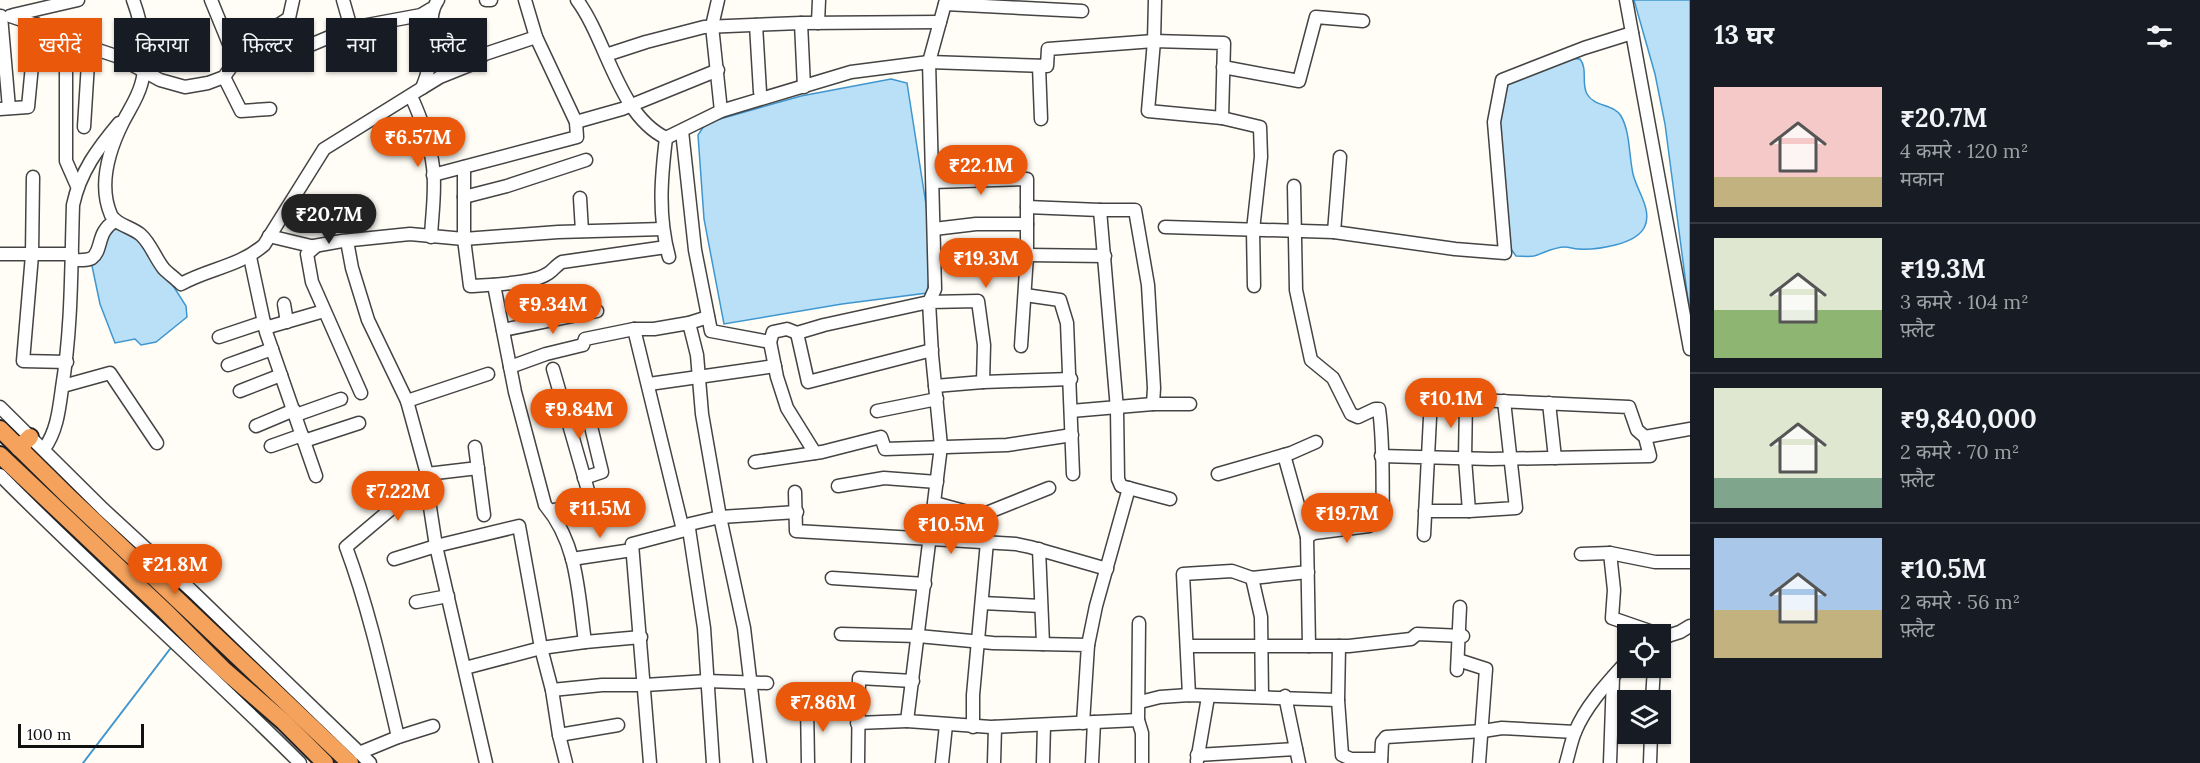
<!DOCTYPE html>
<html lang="hi">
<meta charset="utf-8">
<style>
body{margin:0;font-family:Lora,"Noto Sans Devanagari",serif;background:#20242c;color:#f1f3f6;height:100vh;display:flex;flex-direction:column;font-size:22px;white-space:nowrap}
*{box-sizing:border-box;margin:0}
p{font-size:20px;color:#9ea1a6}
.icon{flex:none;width:33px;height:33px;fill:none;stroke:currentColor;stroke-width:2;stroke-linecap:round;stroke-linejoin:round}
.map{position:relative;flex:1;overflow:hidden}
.sheet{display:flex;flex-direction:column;background:#171b24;width:510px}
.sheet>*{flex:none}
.top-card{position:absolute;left:18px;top:18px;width:570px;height:54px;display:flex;gap:12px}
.fabs{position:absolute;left:1617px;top:624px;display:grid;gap:12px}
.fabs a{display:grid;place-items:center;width:54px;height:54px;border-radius:0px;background:#171b24;box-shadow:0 2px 4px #0004;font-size:30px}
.scale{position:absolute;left:18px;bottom:15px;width:126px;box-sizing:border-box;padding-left:6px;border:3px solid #111;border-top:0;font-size:16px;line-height:21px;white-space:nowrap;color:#111;-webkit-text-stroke:4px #fff;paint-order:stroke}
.price{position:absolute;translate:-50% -51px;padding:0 14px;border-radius:21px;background:#ea580c;color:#fff;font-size:20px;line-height:39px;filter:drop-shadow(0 2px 3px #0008)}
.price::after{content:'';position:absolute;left:50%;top:36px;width:18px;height:14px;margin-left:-9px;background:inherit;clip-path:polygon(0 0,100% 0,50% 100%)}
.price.on{background:#222;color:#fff}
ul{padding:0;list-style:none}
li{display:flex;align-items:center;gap:18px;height:150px;padding:0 24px}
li+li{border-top:2px solid #363941}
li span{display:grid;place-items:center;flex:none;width:168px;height:120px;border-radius:0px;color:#555}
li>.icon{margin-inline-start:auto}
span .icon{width:72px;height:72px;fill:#fffc;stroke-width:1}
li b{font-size:26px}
h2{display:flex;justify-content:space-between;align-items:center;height:72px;padding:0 24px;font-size:26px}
.pill{padding:0 21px;border-radius:0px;background:#171b24;box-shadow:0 2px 4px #0004;font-size:21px;line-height:54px}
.pill.on{background:#ea580c;color:#fff}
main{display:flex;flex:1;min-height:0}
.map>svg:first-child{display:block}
.water{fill:#b9e0f7;stroke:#3f96cf;stroke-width:1.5}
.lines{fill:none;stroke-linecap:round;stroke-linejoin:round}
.stream{stroke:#3f96cf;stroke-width:2}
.minor-casing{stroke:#444;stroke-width:15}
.highway-casing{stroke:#222;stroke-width:20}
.minor{stroke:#fff;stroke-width:12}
.highway{stroke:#f5a25d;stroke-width:16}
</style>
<main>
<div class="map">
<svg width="1690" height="763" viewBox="0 0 1690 763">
<rect width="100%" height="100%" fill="#fffdf5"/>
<g class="water">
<polygon points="1634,0 1690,0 1690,315 1665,124 1655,74"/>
<path d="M1563 58 1580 59C1588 69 1581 83 1587 94 1594 107 1614 104 1621 116 1630 131 1629 156 1633 174 1637 191 1652 209 1645 226 1637 245 1596 250 1578 249 1574 249 1569 247 1565 247 1554 247 1544 253 1534 256 1528 257 1522 256 1516 256L1503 238 1497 109 1508 81Z"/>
<polygon points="891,79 907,83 933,249 927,293 842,304 724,324 704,219 698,135 706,123 801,96"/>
<path d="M115 227 132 232 151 251 186 306 187 317 156 342 141 345 135 339 115 343 100 304 92 266C100 253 103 238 115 227Z"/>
</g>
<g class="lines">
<polyline class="stream" points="83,763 170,649"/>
<g class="minor-casing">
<g id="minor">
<path d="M133 0C142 24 149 60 141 85 137 99 129 110 123 122 109 150 98 185 111 215 116 225 132 227 141 235 151 244 155 258 164 269 169 274 176 279 181 284 210 268 238 267 264 245L324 149 422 88C428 74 431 60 432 46 433 29 428 14 438 0"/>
<polyline points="211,0 229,44 240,39 245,47"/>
<polyline points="343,0 351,28"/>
<polyline points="486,0 491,0"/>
<path d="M577 0C607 40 618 115 666 138L721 111 851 72 929 62 1047 66 1048 49 1154 41 1224 43 1222 118"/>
<polyline points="718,0 712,26 721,111"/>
<polyline points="1155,0 1154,41 1148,111 1222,118 1260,127 1261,157 1253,230 1254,286"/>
<polyline points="1626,0 1690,349"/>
<polyline points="945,4 1082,11"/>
<polyline points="13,15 78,0"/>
<polyline points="1,16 9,108"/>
<polyline points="10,16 69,36 89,47 116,56 160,80 185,87 208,83 224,77 245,47 289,18 293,0"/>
<polyline points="801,23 804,87"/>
<polyline points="818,23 819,0"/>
<polyline points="756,25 760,92"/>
<polyline points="69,36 66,71 66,161 77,186"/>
<polyline points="308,46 351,28 421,15 431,9"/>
<polyline points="606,55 646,42 704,27 801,23 940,22"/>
<polyline points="1039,66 1041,119"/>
<polyline points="1223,67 1299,81 1316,17 1363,21"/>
<polyline points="224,77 241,111 270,109"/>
<polyline points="422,88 440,77 470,65 485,54 536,37"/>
<path d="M411 96C421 118 430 142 433 167 436 190 432 213 431 237"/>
<polyline points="0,109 28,107 36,24"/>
<polyline points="576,122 622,109 718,70"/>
<polyline points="84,127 89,47"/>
<polyline points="682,131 695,250 711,331 770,342 773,332 787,329 797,333 824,325 929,302 935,289 929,62 946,0"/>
<path d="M666 138C661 179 658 216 669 257"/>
<polyline points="1340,157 1334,232 1455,249 1505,253 1494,122 1502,80 1584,48 1632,33"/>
<path d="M464 167V239L470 286C488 285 532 284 547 274 553 271 556 265 562 262L666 247"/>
<polyline points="433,175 577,137 576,122 536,37 525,0"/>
<polyline points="33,177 32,255 23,361 67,362"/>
<polyline points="933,182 1027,179 1027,255 1021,346"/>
<path d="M1294 186 1296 290 1311 360 1333 378 1351 414 1358 417 1375 409H1379C1384 445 1382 482 1383 518L1369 526 1314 533 1307 537 1309 646"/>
<polyline points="464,197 507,186 586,160"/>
<polyline points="580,198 582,231"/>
<polyline points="1027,207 1100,210 1135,210 1148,285 1154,388 1153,404"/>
<polyline points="1100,210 1117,409 1118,479 1121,486 1170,499"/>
<polyline points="1165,227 1334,232"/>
<polyline points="934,229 976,224 1027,224"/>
<polyline points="269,236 315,247 307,254 312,282 361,393"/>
<polyline points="347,241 352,268 368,320 407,401 427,474 425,475 436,546 486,763"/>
<polyline points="314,246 342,241 410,234 464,239 558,232 663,229"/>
<polyline points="0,254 72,254"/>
<polyline points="1027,255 1105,256"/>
<polyline points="250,257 266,332 316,476"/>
<path d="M72 260C78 260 87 261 92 258 103 250 96 232 115 221"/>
<path d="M494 285 515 392 545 505C578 544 578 593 585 642"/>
<polyline points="1025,295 1060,300 1067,323 1073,474"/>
<polyline points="284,304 287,322"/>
<polyline points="689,323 697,355 702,414 720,517 744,628 760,763"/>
<polyline points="265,328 324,311"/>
<polyline points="634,329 683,530"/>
<polyline points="503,330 597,311"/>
<polyline points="797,333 808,382 932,350"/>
<polyline points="219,337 264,322"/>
<polyline points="770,342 777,377 787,408 815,453"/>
<polyline points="228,365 272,349"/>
<polyline points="510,367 546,354 583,345 585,339 634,329 654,329 689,323 708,317"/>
<polyline points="983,382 984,345 978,301 929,302 932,355 941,446 907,721 991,727 1138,720"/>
<polyline points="649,384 775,366"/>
<polyline points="63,386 110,373 157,443"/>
<polyline points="935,386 983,382 1071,379"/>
<polyline points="240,391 281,375"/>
<polyline points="1466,400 1465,459 1469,511"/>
<polyline points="407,401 488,374"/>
<polyline points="1549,403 1555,458"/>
<polyline points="0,407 103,509 192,591 370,763"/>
<polyline points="877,411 937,399"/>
<polyline points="1071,411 1153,404 1190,404"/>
<polyline points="296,415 341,399"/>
<polyline points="256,426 294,410"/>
<polyline points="1645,437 1690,429"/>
<polyline points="304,441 359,423"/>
<polyline points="271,446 302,435"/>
<polyline points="475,447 484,515"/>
<path d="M44 449C57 431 59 410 62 388 72 327 71 267 73 205 80 172 98 148 119 123"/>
<polyline points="1284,455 1307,537"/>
<path d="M1381 456C1418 457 1454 458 1491 459L1650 456 1645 437 1637 430 1629 407 1431 398 1424 535"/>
<polyline points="755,462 822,452 881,437 885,449 1007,445 1072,435"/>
<polyline points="427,474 478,468"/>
<polyline points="1218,474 1291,453 1316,442"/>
<path d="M0 475C98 574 202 665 300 763"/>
<polyline points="584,478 602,472 587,410"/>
<polyline points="838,486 884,478 937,482"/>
<polyline points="795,492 796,531 1016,544 1030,547 1107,569"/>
<polyline points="935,503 975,514 984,514 1049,488"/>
<polyline points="550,511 591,501 553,369"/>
<polyline points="1425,511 1469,511 1516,508 1504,401"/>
<polyline points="689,529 704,628 713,763"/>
<polyline points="1039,549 1043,644"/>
<polyline points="1610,553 1614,590 1612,618 1667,637"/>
<polyline points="1581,554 1610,553 1655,562 1690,562"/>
<polyline points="394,559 436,546 519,526 541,648 552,690 559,735 566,763"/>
<polyline points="572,559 632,550"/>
<polyline points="832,578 925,584"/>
<polyline points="1252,578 1261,617 1262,697"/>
<polyline points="416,602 448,596"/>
<polyline points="982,603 1041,606"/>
<polyline points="1139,623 1138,720 1142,733 1142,763"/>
<polyline points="841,634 918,636 993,643 1088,645 1083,723"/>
<polyline points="1661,638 1680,632 1690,626"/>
<polyline points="1088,645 1096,606 1129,488"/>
<polyline points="1187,646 1349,646 1411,639 1417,634 1463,636"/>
<polyline points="1339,646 1338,700 1342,755 1351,759 1381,759"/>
<polyline points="1458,660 1486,669 1479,763"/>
<polyline points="465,668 541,648 585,642 641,637"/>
<polyline points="1457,670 1460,607"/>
<polyline points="552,690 602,685 645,685 707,681 767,683"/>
<polyline points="1189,695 1183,574 1232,571 1252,578 1308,572"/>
<polyline points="1285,696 1299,763"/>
<polyline points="1652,700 1654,668"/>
<polyline points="1140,702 1160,697 1189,695 1338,700"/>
<polyline points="807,703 808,763"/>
<polyline points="857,723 907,721"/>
<polyline points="973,727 973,695 987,542"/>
<polyline points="559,735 618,725"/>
<path d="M398 737C383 673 369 609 346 547L417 487 425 475"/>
<polyline points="359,753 398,737 433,726"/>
<polyline points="1197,755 1296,749"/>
<polyline points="1197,761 1208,697"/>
<polyline points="650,763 632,544 689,529 690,524 720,517 797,512"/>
<polyline points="858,763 859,678 913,681"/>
<polyline points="942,763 946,725"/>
<polyline points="994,763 995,727"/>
<polyline points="1043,763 1044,725"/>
<polyline points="1092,763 1094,722"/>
<polyline points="1381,763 1382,742 1386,737 1483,731 1502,728 1575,732"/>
<path d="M1566 763C1569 753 1571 742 1575 732 1586 705 1609 681 1628 660"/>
<polyline points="1610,763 1613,677"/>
<polyline points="1650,763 1651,734"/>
</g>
</g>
<g class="highway-casing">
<g id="highway">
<polyline points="0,429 67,495 350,763"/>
<polyline points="19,448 30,437"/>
<polyline points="0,455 165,611 223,669 284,722 325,763"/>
</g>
</g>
<use href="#minor" class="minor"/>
<use href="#highway" class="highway"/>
</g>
</svg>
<div class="fabs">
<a><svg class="icon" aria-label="locate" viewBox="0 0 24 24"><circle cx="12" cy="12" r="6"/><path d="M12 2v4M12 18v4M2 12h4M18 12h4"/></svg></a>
<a><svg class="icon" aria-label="layers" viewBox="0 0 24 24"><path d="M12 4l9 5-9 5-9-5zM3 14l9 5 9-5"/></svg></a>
</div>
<div class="scale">100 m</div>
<b class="price" style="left:418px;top:168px">₹6.57M</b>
<b class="price" style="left:981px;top:196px">₹22.1M</b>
<b class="price on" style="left:329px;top:245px">₹20.7M</b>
<b class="price" style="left:986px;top:289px">₹19.3M</b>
<b class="price" style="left:553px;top:335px">₹9.34M</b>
<b class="price" style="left:1451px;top:429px">₹10.1M</b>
<b class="price" style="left:579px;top:440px">₹9.84M</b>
<b class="price" style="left:398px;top:522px">₹7.22M</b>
<b class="price" style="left:600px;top:539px">₹11.5M</b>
<b class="price" style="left:1347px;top:544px">₹19.7M</b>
<b class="price" style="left:951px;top:555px">₹10.5M</b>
<b class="price" style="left:175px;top:595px">₹21.8M</b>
<b class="price" style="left:823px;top:733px">₹7.86M</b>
<div class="top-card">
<a class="pill on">खरीदें</a>
<a class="pill">किराया</a>
<a class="pill">फ़िल्टर</a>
<a class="pill">नया</a>
<a class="pill">फ़्लैट</a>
</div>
</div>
<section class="sheet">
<h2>13 घर<svg class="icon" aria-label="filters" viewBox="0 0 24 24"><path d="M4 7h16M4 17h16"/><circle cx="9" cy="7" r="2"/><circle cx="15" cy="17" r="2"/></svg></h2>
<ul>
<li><span style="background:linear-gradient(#f6c9c9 75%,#c2b280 0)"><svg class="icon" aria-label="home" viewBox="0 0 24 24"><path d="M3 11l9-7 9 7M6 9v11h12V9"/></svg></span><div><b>₹20.7M</b><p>4 कमरे · 120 m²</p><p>मकान</p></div></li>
<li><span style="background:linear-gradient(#dfe7d0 60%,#8fb573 0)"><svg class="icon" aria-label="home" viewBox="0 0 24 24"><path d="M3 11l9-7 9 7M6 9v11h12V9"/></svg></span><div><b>₹19.3M</b><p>3 कमरे · 104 m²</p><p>फ़्लैट</p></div></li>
<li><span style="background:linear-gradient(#dfe7d0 75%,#7fa58c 0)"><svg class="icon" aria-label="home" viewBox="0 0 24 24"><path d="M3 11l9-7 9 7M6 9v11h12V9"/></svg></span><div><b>₹9,840,000</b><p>2 कमरे · 70 m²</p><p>फ़्लैट</p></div></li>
<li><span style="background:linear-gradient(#a9c7e8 60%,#c2b280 0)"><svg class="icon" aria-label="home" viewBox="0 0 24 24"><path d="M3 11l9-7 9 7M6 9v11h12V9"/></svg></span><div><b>₹10.5M</b><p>2 कमरे · 56 m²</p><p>फ़्लैट</p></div></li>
</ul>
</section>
</main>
